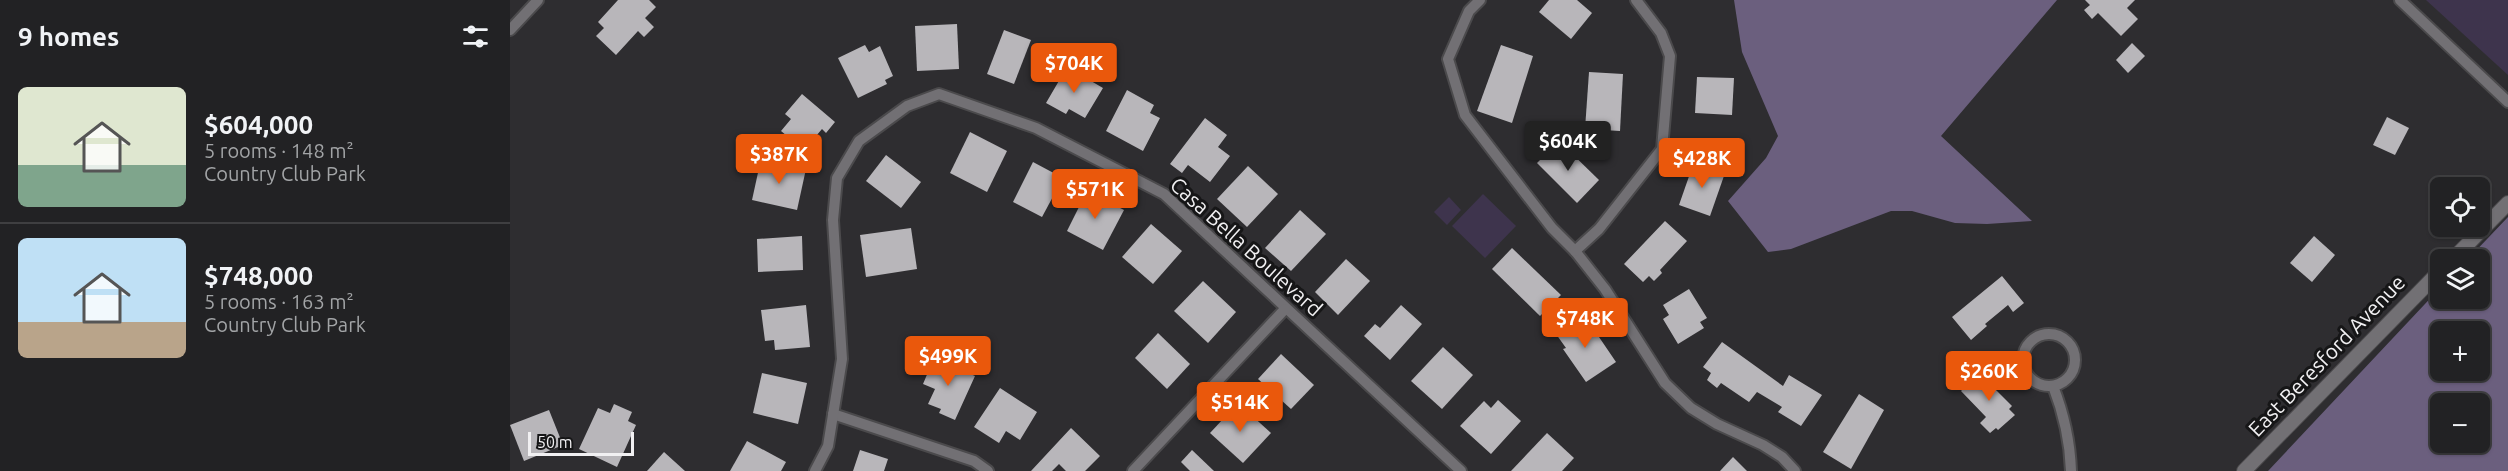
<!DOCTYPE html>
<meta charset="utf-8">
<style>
body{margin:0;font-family:Ubuntu,sans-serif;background:#2e2f31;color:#f1f3f6;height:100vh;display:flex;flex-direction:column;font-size:22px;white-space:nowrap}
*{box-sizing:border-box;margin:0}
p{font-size:20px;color:#a2a4a6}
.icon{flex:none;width:33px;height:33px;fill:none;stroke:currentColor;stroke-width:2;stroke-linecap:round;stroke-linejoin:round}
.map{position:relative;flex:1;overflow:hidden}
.sheet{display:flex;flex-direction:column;background:#222224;width:510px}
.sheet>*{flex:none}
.buttons{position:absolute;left:1920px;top:177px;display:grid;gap:12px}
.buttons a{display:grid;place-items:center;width:60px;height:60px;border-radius:9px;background:#222224;box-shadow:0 2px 4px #0004,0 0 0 2px #3f3f41;font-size:30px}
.scale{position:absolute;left:18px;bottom:15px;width:106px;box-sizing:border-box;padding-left:6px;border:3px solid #f1f0f2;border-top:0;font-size:16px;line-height:21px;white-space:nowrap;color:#f1f0f2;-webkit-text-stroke:4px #161617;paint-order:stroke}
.price{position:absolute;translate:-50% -51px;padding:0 14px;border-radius:6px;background:#ea580c;color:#fff;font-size:20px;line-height:39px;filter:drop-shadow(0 2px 3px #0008)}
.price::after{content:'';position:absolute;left:50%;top:36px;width:18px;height:14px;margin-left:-9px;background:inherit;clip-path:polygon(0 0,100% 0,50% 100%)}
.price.active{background:#222;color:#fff}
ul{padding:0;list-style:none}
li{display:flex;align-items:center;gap:18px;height:150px;padding:0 18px}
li+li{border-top:2px solid #3f3f41}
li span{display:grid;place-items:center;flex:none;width:168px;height:120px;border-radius:9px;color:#555}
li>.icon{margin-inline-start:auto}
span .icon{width:72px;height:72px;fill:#fffc;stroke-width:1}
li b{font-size:26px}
h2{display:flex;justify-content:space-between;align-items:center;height:72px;padding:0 18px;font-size:26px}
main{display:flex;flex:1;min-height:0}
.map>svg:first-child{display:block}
.green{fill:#3e344d}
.forest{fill:#6b5f7e;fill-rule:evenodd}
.building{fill:#b8b6ba}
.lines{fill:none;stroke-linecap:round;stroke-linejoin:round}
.minor-casing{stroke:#4b4a4c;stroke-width:14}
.tertiary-casing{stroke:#4b4a4c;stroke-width:16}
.minor{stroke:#727074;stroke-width:10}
.tertiary{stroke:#727074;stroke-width:14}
.labels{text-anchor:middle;stroke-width:6;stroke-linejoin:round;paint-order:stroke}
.street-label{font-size:21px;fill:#f1f0f2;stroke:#161617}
</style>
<main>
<section class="sheet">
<h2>9 homes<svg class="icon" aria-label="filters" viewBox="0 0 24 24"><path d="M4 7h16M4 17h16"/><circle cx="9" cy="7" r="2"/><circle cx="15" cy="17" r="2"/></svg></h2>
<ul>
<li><span style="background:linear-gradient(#dfe7d0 65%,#7fa58c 0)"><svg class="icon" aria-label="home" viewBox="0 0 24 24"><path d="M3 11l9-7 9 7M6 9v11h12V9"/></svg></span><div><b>$604,000</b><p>5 rooms · 148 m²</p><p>Country Club Park</p></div></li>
<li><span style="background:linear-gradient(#bfe0f5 70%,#b9a48a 0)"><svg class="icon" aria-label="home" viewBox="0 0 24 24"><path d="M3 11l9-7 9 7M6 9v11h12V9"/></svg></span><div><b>$748,000</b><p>5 rooms · 163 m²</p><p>Country Club Park</p></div></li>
</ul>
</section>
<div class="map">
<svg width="1998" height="471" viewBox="0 0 1998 471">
<rect width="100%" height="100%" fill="#2e2d30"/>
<g class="green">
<polygon points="1916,0 1998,0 1998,75"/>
<polygon points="973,194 1006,226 975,258 942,226"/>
<polygon points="939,197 951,210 937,225 924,212"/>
</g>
<g class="forest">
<polygon points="1224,0 1547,0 1431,136 1522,221 1477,224 1445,223 1402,211 1381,211 1281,249 1258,252 1218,201 1256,158 1268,136 1232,52"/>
<path d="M1998 217V471H1758L1930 288V298H1970V260L1958 259ZM1930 332H1970V370H1930ZM1930 404H1970V442H1930Z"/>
</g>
<g class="building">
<polygon points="108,0 139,0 146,7 135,18 144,27 134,37 128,31 106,55 86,36 94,28 88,22"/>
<polygon points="1039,0 1067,0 1082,13 1061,39 1029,12"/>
<polygon points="1575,0 1625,0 1617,8 1628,19 1611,36 1588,13 1582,19 1574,10 1580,5"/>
<polygon points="447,24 449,69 407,71 405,26"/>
<polygon points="494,30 521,40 504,84 477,74"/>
<polygon points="1622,43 1635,56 1618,73 1606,60"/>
<polygon points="355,45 359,52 370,46 383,76 375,80 377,84 348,98 328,58"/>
<polygon points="991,45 1023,56 1002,123 967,111"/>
<polygon points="557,67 593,88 575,118 559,109 556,114 536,103"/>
<polygon points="1079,72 1113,74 1110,131 1075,129"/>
<polygon points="1187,77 1224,78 1222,115 1185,113"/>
<polygon points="617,90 644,105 640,113 650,118 633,151 596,131"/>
<polygon points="292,94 325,122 316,133 312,129 294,150 271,131 281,119 275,114"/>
<polygon points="1877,117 1899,128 1885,155 1863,145"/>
<polygon points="695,118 717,135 708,147 720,156 700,182 678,165 672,173 660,164"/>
<polygon points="460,132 497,151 477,192 440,173"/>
<polygon points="1049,141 1089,180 1067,203 1027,163"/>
<polygon points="376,155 411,182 391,208 356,181"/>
<polygon points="251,159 296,169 287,210 242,200"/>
<polygon points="523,162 553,178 532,217 503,202"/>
<polygon points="1184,162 1215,173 1200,216 1169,205"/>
<polygon points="738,166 768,194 737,227 707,199"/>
<polygon points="577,191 614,210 593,250 557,231"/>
<polygon points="790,210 816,234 781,271 755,248"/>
<polygon points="1155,221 1177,241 1150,270 1152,273 1144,281 1139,276 1133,282 1114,264"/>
<polygon points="641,224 672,251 643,284 612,257"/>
<polygon points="401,228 407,269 356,277 350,235"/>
<polygon points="292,236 293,270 248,272 247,239"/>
<polygon points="1804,236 1825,255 1802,282 1780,263"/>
<polygon points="1002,248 1051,295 1030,316 982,269"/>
<polygon points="836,259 860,281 828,315 805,292"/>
<polygon points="1492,276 1514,303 1503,312 1498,305 1475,324 1477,326 1461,340 1442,317"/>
<polygon points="693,281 726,312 698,343 664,311"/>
<polygon points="1179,289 1197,318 1190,322 1194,328 1168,344 1153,319 1159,315 1153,305"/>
<polygon points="296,305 300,347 265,350 264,340 255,341 251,310"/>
<polygon points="891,305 912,324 880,360 854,336 865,324 870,328"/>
<polygon points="1074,315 1106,362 1076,382 1053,349 1056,348 1046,334"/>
<polygon points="648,333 680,364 657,389 625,358"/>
<polygon points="1212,342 1273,386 1279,375 1312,395 1291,426 1268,412 1272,407 1247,392 1239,402 1211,383 1207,388 1197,380 1201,373 1193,367"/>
<polygon points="933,347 963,375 932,409 901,381"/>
<polygon points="771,354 804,385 781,409 748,379"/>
<polygon points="424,358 465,376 445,420 429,413 431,409 418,404 425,389 413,384"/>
<polygon points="1473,369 1488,385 1484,388 1502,406 1499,409 1505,415 1488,430 1486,428 1480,433 1470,423 1476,417 1451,391"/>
<polygon points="252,373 297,383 288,424 243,413"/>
<polygon points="490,388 527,412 510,440 496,431 489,443 464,427"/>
<polygon points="1349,394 1374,410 1341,469 1313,452"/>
<polygon points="988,400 1011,421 981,454 950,426 974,401 981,408"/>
<polygon points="728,403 761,433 733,463 700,433"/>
<polygon points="104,404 122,412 118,421 126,425 107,467 69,449 88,408 100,413"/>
<polygon points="39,410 53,445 14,461 0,425"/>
<polygon points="561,428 590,456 575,471 556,471 549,464 542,471 521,471"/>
<polygon points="1037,433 1064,458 1052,471 1001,471"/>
<polygon points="237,441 276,462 271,471 220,471"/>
<polygon points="350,450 378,459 374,471 343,471"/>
<polygon points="682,450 704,471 680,471 671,462"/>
<polygon points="154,452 175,471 137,471"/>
<polygon points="1223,457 1237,471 1210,471"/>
</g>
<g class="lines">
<g class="minor-casing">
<g id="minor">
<polyline points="970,0 959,11 938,59 955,115 1042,228 1065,251 1095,289 1155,383 1181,408 1207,424 1253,445 1272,457 1285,471"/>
<polyline points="1890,0 1998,102"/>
<polyline points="0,30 28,0"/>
<polyline points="1065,251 1089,229 1152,149 1160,56 1151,33 1126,0"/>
<circle cx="1539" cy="360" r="26"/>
<path d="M1543 386C1554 414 1560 441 1561 471"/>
<polyline points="323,414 464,461 478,471"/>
<polyline points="305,471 318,446 332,359 323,220 327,178 349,141 397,106 429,94 526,128 654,194 951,471"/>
<polyline points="623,471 775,309"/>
</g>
</g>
<g class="tertiary-casing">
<g id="tertiary">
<polyline points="1942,260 1998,203"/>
<polyline points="1734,471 1930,271"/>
</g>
</g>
<use href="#minor" class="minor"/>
<use href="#tertiary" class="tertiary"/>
</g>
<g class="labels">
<g class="street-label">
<text transform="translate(736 247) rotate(42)" y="7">Casa Bella Boulevard</text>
<text transform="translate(1817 356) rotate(-46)" y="7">East Beresford Avenue</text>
</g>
</g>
</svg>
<div class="buttons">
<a><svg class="icon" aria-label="locate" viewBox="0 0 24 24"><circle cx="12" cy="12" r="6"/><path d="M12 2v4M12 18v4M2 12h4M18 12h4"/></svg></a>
<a><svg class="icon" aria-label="layers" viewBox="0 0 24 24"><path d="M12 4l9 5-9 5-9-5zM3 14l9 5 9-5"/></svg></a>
<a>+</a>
<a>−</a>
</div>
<div class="scale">50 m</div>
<b class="price" style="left:564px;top:94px">$704K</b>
<b class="price active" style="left:1058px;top:172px">$604K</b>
<b class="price" style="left:269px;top:185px">$387K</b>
<b class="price" style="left:1192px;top:189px">$428K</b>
<b class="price" style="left:585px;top:220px">$571K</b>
<b class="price" style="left:1075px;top:349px">$748K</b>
<b class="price" style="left:438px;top:387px">$499K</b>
<b class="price" style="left:1479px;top:402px">$260K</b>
<b class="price" style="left:730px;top:433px">$514K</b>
</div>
</main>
